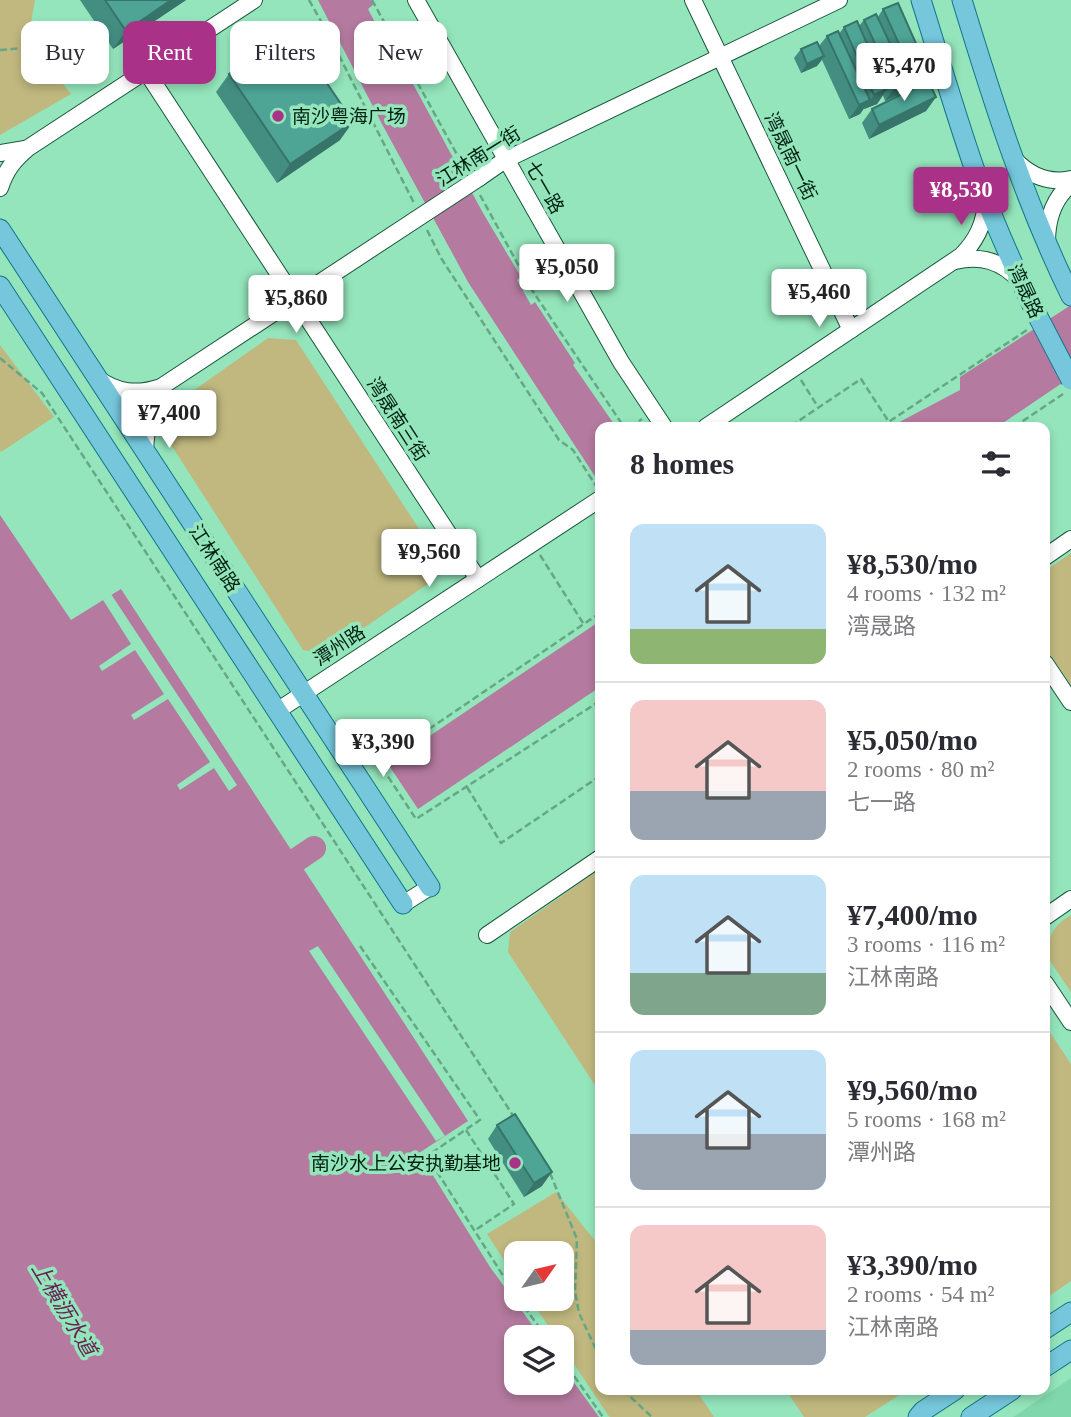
<!DOCTYPE html>
<meta charset="utf-8">
<style>
body{margin:0;font-family:"Times New Roman","Noto Sans SC",serif;background:#f7f7f7;color:#2b2b33;height:100vh;display:flex;flex-direction:column;font-size:26px;white-space:nowrap}
*{box-sizing:border-box;margin:0}
p{font-size:23px;color:#7c7c81}
.icon{flex:none;width:38px;height:38px;fill:none;stroke:currentColor;stroke-width:2;stroke-linecap:round;stroke-linejoin:round}
.map{position:relative;flex:1;overflow:hidden}
.panel{position:absolute;left:595px;top:422px;width:455px;height:973px;display:flex;flex-direction:column;background:#fff;border-radius:14px;box-shadow:0 4px 10px #0003}
.panel>*{flex:none}
.top-card{position:absolute;left:21px;top:21px;width:469px;height:63px;display:flex;gap:14px}
.needle{width:46px;rotate:56deg}
.tools{position:absolute;left:504px;top:1241px;display:grid;gap:14px}
.tools a{display:grid;place-items:center;width:70px;height:70px;border-radius:14px;background:#fff;box-shadow:0 4px 10px #0003;font-size:35px}
.price{position:absolute;translate:-50% -60px;padding:0 16px;border-radius:7px;background:#fff;color:#222;font-size:23px;line-height:46px;filter:drop-shadow(0 2px 4px #0008)}
.price::after{content:'';position:absolute;left:50%;top:42px;width:21px;height:16px;margin-left:-10px;background:inherit;clip-path:polygon(0 0,100% 0,50% 100%)}
.price.selected{background:#a93288;color:#fff}
ul{padding:0;list-style:none}
li{display:flex;align-items:center;gap:21px;height:175px;padding:0 35px}
li+li{border-top:2px solid #e1e1e2}
li span{display:grid;place-items:center;flex:none;width:196px;height:140px;border-radius:14px;color:#555}
li>.icon{margin-inline-start:auto}
span .icon{width:84px;height:84px;fill:#fffc;stroke-width:1}
li b{font-size:30px}
h2{display:flex;justify-content:space-between;align-items:center;height:84px;padding:0 35px;font-size:30px}
.pill{padding:0 24px;border-radius:14px;background:#fff;box-shadow:0 4px 10px #0003;font-size:24px;line-height:63px}
.pill.selected{background:#a93288;color:#fff}
.map>svg:first-child{display:block}
.built{fill:#80d7ac}
.green{fill:#c1b87f}
.water{fill:#b47a9f}
.pier{fill:#94e5bb}
.lines{fill:none;stroke-linecap:round;stroke-linejoin:round}
.river{stroke:#b47a9f;stroke-width:24}
.minor-casing{stroke:#18583c;stroke-width:18}
.major-casing{stroke:#117587;stroke-width:21}
.path{stroke:#65a886;stroke-width:2.5;stroke-dasharray:7 3.5;stroke-linecap:butt}
.minor{stroke:#fff;stroke-width:16}
.major{stroke:#76c7dc;stroke-width:19}
.minor-bridge-casing{stroke:#18583c;stroke-width:18;stroke-linecap:butt}
.major-bridge-casing{stroke:#117587;stroke-width:21;stroke-linecap:butt}
.minor-bridge{stroke:#fff;stroke-width:16}
.major-bridge{stroke:#76c7dc;stroke-width:19}
.wall{fill:#438e81}
.shaded-wall{fill:#377469}
.building{fill:#4ea596;stroke:#377469;stroke-width:2}
.poi-dot{fill:#a93288;stroke:#94e5bb;stroke-width:2.5}
.labels{text-anchor:middle;stroke-width:7;stroke-linejoin:round;paint-order:stroke}
.poi-label{font-size:19px;fill:#002213;stroke:#94e5bb;text-anchor:start}
.street-label{font-size:19px;fill:#002213;stroke:#94e5bb}
.water-label{font-size:21px;font-style:italic;fill:#682254;stroke:#94e5bb}
</style>
<div class="map">
<svg width="1071" height="1417" viewBox="0 0 1071 1417">
<rect width="100%" height="100%" fill="#94e5bb"/>
<polygon class="built" points="1071,1378 1071,1417 1013,1417"/>
<g class="green">
<polygon points="0,0 35,0 29,34 53,51 55,74 71,94 0,135"/>
<polygon points="268,338 296,340 438,558 435,579 326,654 303,650 164,434 166,410"/>
<polygon points="0,345 54,417 1,452 0,450"/>
<polygon points="1071,553 1071,685 1045,647 1045,571"/>
<polygon points="600,869 600,1093 508,952 510,932"/>
<path d="M1071 915V992L1046 955C1050 934 1052 927 1071 915Z"/>
<polygon points="1045,1025 1071,1064 1071,1281 1045,1299"/>
<polygon points="556,1192 600,1247 600,1390 696,1390 714,1417 610,1417 608,1415 562,1346 562,1337 556,1337 530,1299 562,1298 562,1253 516,1253 516,1278 487,1234"/>
<polygon points="786,1390 907,1390 865,1417 804,1417"/>
</g>
<g class="water">
<polygon points="318,0 372,0 374,4 368,9 382,36 387,36 483,213 521,277 517,280 531,305 535,302 575,363 573,365 616,427 600,427 600,484 468,282 382,124"/>
<polygon points="1071,305 1071,377 997,427 890,427 960,390 960,377"/>
<polygon points="0,515 71,620 121,589 468,1121 419,1153 490,1267 541,1337 516,1337 516,1382 562,1382 562,1366 599,1417 0,1417"/>
<polygon points="600,621 600,687 418,809 388,764"/>
</g>
<g class="pier">
<polygon points="111,594 237,785 229,791 214,768 180,790 177,785 210,762 168,699 134,720 131,715 164,694 135,650 102,671 99,666 131,644 103,600"/>
<polygon points="318,946 445,1136 436,1141 309,951"/>
</g>
<g class="lines">
<polyline class="river" points="271,877 314,848"/>
<g class="minor-casing">
<g id="minor">
<polyline points="416,0 621,362 664,427"/>
<polyline points="693,0 851,330"/>
<polyline points="146,71 478,579"/>
<polyline points="0,153 25,149"/>
<path d="M1014 159C1029 175 1049 184 1071 179"/>
<polyline points="479,178 505,160 839,0"/>
<path d="M0 188C6 170 13 161 28 148L254 0"/>
<path d="M1047 242C1047 219 1053 199 1071 184"/>
<path d="M955 261C981 255 1002 261 1020 281"/>
<path d="M97 378C117 393 137 395 161 387L415 220"/>
<path d="M706 427 961 256C977 240 985 223 986 200"/>
<path d="M145 451C146 428 150 408 161 387"/>
<polyline points="1045,557 1071,539"/>
<polyline points="1045,663 1071,702"/>
<polyline points="277,711 600,499"/>
<polyline points="403,904 430,887"/>
<polyline points="1045,917 1071,899"/>
<polyline points="487,935 600,858"/>
<polyline points="1045,983 1071,1022"/>
</g>
</g>
<g class="major-casing">
<g id="major">
<path d="M921 0C940 60 957 120 978 179 994 222 1013 265 1033 307"/>
<path d="M962 0C993 102 1024 200 1071 296"/>
<polyline points="0,229 430,887"/>
<polyline points="0,286 403,904"/>
<polyline points="1045,1329 1071,1312"/>
<polyline points="1045,1367 1071,1350"/>
<polyline points="918,1417 923,1411 955,1390"/>
<polyline points="971,1417 1012,1390"/>
</g>
</g>
<g class="path">
<polyline points="309,0 326,30 415,205"/>
<polyline points="372,0 466,171"/>
<polyline points="0,50 25,48 47,51"/>
<polyline points="480,195 532,290 624,427"/>
<polyline points="427,230 441,258 559,440 573,450 596,486"/>
<polyline points="0,358 42,393 514,1117"/>
<polyline points="801,380 818,407"/>
<polyline points="630,427 642,419"/>
<polyline points="796,427 794,424 861,379 889,422"/>
<polyline points="881,427 1027,330"/>
<polyline points="1014,427 1063,394"/>
<polyline points="540,555 583,623"/>
<polyline points="600,613 379,763 416,819 600,701"/>
<polyline points="467,787 501,843 600,776"/>
<polyline points="360,946 480,1120 427,1156 516,1296"/>
<polyline points="466,1130 514,1204 474,1231"/>
<polyline points="550,1173 577,1239 575,1291 579,1313 600,1358"/>
<polyline points="518,1298 546,1337"/>
<polyline points="562,1359 603,1417"/>
<polyline points="623,1390 652,1417"/>
</g>
<use href="#minor" class="minor"/>
<use href="#major" class="major"/>
<g class="minor-bridge-casing">
<polyline id="minor-bridge" points="415,220 479,178"/>
</g>
<g class="major-bridge-casing">
<polyline id="major-bridge" points="1033,307 1071,380"/>
</g>
<use href="#minor-bridge" class="minor-bridge"/>
<use href="#major-bridge" class="major-bridge"/>
</g>
<g class="wall">
<polygon points="80,0 186,0 113,49"/>
<polygon points="883,9 918,48 908,62 901,66 908,81 898,95 885,101 883,95 877,104 864,109 864,108 860,114 849,119 822,60 817,66 801,73 794,58 801,49 819,46 827,36 839,34 844,27 859,26 864,20 878,17"/>
<polygon points="229,74 340,140 277,183 216,92"/>
<polygon points="936,97 926,111 869,139 862,123 872,109"/>
<polygon points="497,1125 542,1186 524,1197 488,1139"/>
</g>
<g class="shaded-wall">
<polygon points="171,0 186,0 113,49 126,31"/>
<polygon points="918,48 908,62 894,69 904,55"/>
<polygon points="824,56 817,66 801,73 807,64"/>
<polygon points="908,81 898,95 885,101 895,87"/>
<polygon points="887,89 877,104 864,109 874,95"/>
<polygon points="936,97 926,111 869,139 879,125"/>
<polygon points="870,100 860,114 849,119 859,105"/>
<polygon points="353,122 340,140 277,183 290,164"/>
<polygon points="552,1172 542,1186 524,1197 534,1183"/>
</g>
<g class="building">
<polygon points="105,0 171,0 126,31"/>
<polygon points="898,3 918,48 904,55 883,9"/>
<polygon points="876,14 908,81 895,87 864,20"/>
<polygon points="857,21 887,89 874,95 844,27"/>
<polygon points="292,31 353,122 290,164 229,74"/>
<polygon points="838,31 870,100 859,105 827,36"/>
<polygon points="817,42 824,56 807,64 801,49"/>
<polygon points="928,81 936,97 879,125 872,109"/>
<polygon points="515,1114 552,1172 534,1183 497,1125"/>
</g>
<g class="poi-dot">
<circle cx="278" cy="116" r="7"/>
<circle cx="515" cy="1163" r="7"/>
</g>
<g class="labels">
<g class="poi-label">
<text x="292" y="123">南沙粤海广场</text>
<text x="501" y="1170" text-anchor="end">南沙水上公安执勤基地</text>
</g>
<g class="street-label">
<text transform="translate(478 156) rotate(-32)" y="7">江林南一街</text>
<text transform="translate(791 156) rotate(64)" y="7">湾晟南一街</text>
<text transform="translate(545 187) rotate(60)" y="7">七一路</text>
<text transform="translate(1026 291) rotate(65)" y="7">湾晟路</text>
<text transform="translate(398 419) rotate(57)" y="7">湾晟南三街</text>
<text transform="translate(215 558) rotate(57)" y="7">江林南路</text>
<text transform="translate(339 645) rotate(-33)" y="7">潭州路</text>
</g>
<g class="water-label">
<text transform="translate(64 1309) rotate(59)" y="7">上横沥水道</text>
</g>
</g>
</svg>
<div class="tools">
<a><svg class="needle" viewBox="-14 -14 28 28"><path d="M0-13l5 13h-10z" fill="#e53935"/><path d="M0 13l5-13h-10z" fill="#7c7c81"/></svg></a>
<a><svg class="icon" aria-label="layers" viewBox="0 0 24 24"><path d="M12 4l9 5-9 5-9-5zM3 14l9 5 9-5"/></svg></a>
</div>
<b class="price" style="left:904px;top:103px">¥5,470</b>
<b class="price selected" style="left:961px;top:227px">¥8,530</b>
<b class="price" style="left:567px;top:304px">¥5,050</b>
<b class="price" style="left:819px;top:329px">¥5,460</b>
<b class="price" style="left:296px;top:335px">¥5,860</b>
<b class="price" style="left:169px;top:450px">¥7,400</b>
<b class="price" style="left:429px;top:589px">¥9,560</b>
<b class="price" style="left:383px;top:779px">¥3,390</b>
<div class="top-card">
<a class="pill">Buy</a>
<a class="pill selected">Rent</a>
<a class="pill">Filters</a>
<a class="pill">New</a>
</div>
<section class="panel">
<h2>8 homes<svg class="icon" aria-label="filters" viewBox="0 0 24 24"><path d="M4 7h16M4 17h16"/><circle cx="9" cy="7" r="2"/><circle cx="15" cy="17" r="2"/></svg></h2>
<ul>
<li><span style="background:linear-gradient(#bfe0f5 75%,#8fb573 0)"><svg class="icon" aria-label="home" viewBox="0 0 24 24"><path d="M3 11l9-7 9 7M6 9v11h12V9"/></svg></span><div><b>¥8,530/mo</b><p>4 rooms · 132 m²</p><p>湾晟路</p></div></li>
<li><span style="background:linear-gradient(#f6c9c9 65%,#9aa5b1 0)"><svg class="icon" aria-label="home" viewBox="0 0 24 24"><path d="M3 11l9-7 9 7M6 9v11h12V9"/></svg></span><div><b>¥5,050/mo</b><p>2 rooms · 80 m²</p><p>七一路</p></div></li>
<li><span style="background:linear-gradient(#bfe0f5 70%,#7fa58c 0)"><svg class="icon" aria-label="home" viewBox="0 0 24 24"><path d="M3 11l9-7 9 7M6 9v11h12V9"/></svg></span><div><b>¥7,400/mo</b><p>3 rooms · 116 m²</p><p>江林南路</p></div></li>
<li><span style="background:linear-gradient(#bfe0f5 60%,#9aa5b1 0)"><svg class="icon" aria-label="home" viewBox="0 0 24 24"><path d="M3 11l9-7 9 7M6 9v11h12V9"/></svg></span><div><b>¥9,560/mo</b><p>5 rooms · 168 m²</p><p>潭州路</p></div></li>
<li><span style="background:linear-gradient(#f6c9c9 75%,#9aa5b1 0)"><svg class="icon" aria-label="home" viewBox="0 0 24 24"><path d="M3 11l9-7 9 7M6 9v11h12V9"/></svg></span><div><b>¥3,390/mo</b><p>2 rooms · 54 m²</p><p>江林南路</p></div></li>
</ul>
</section>
</div>
